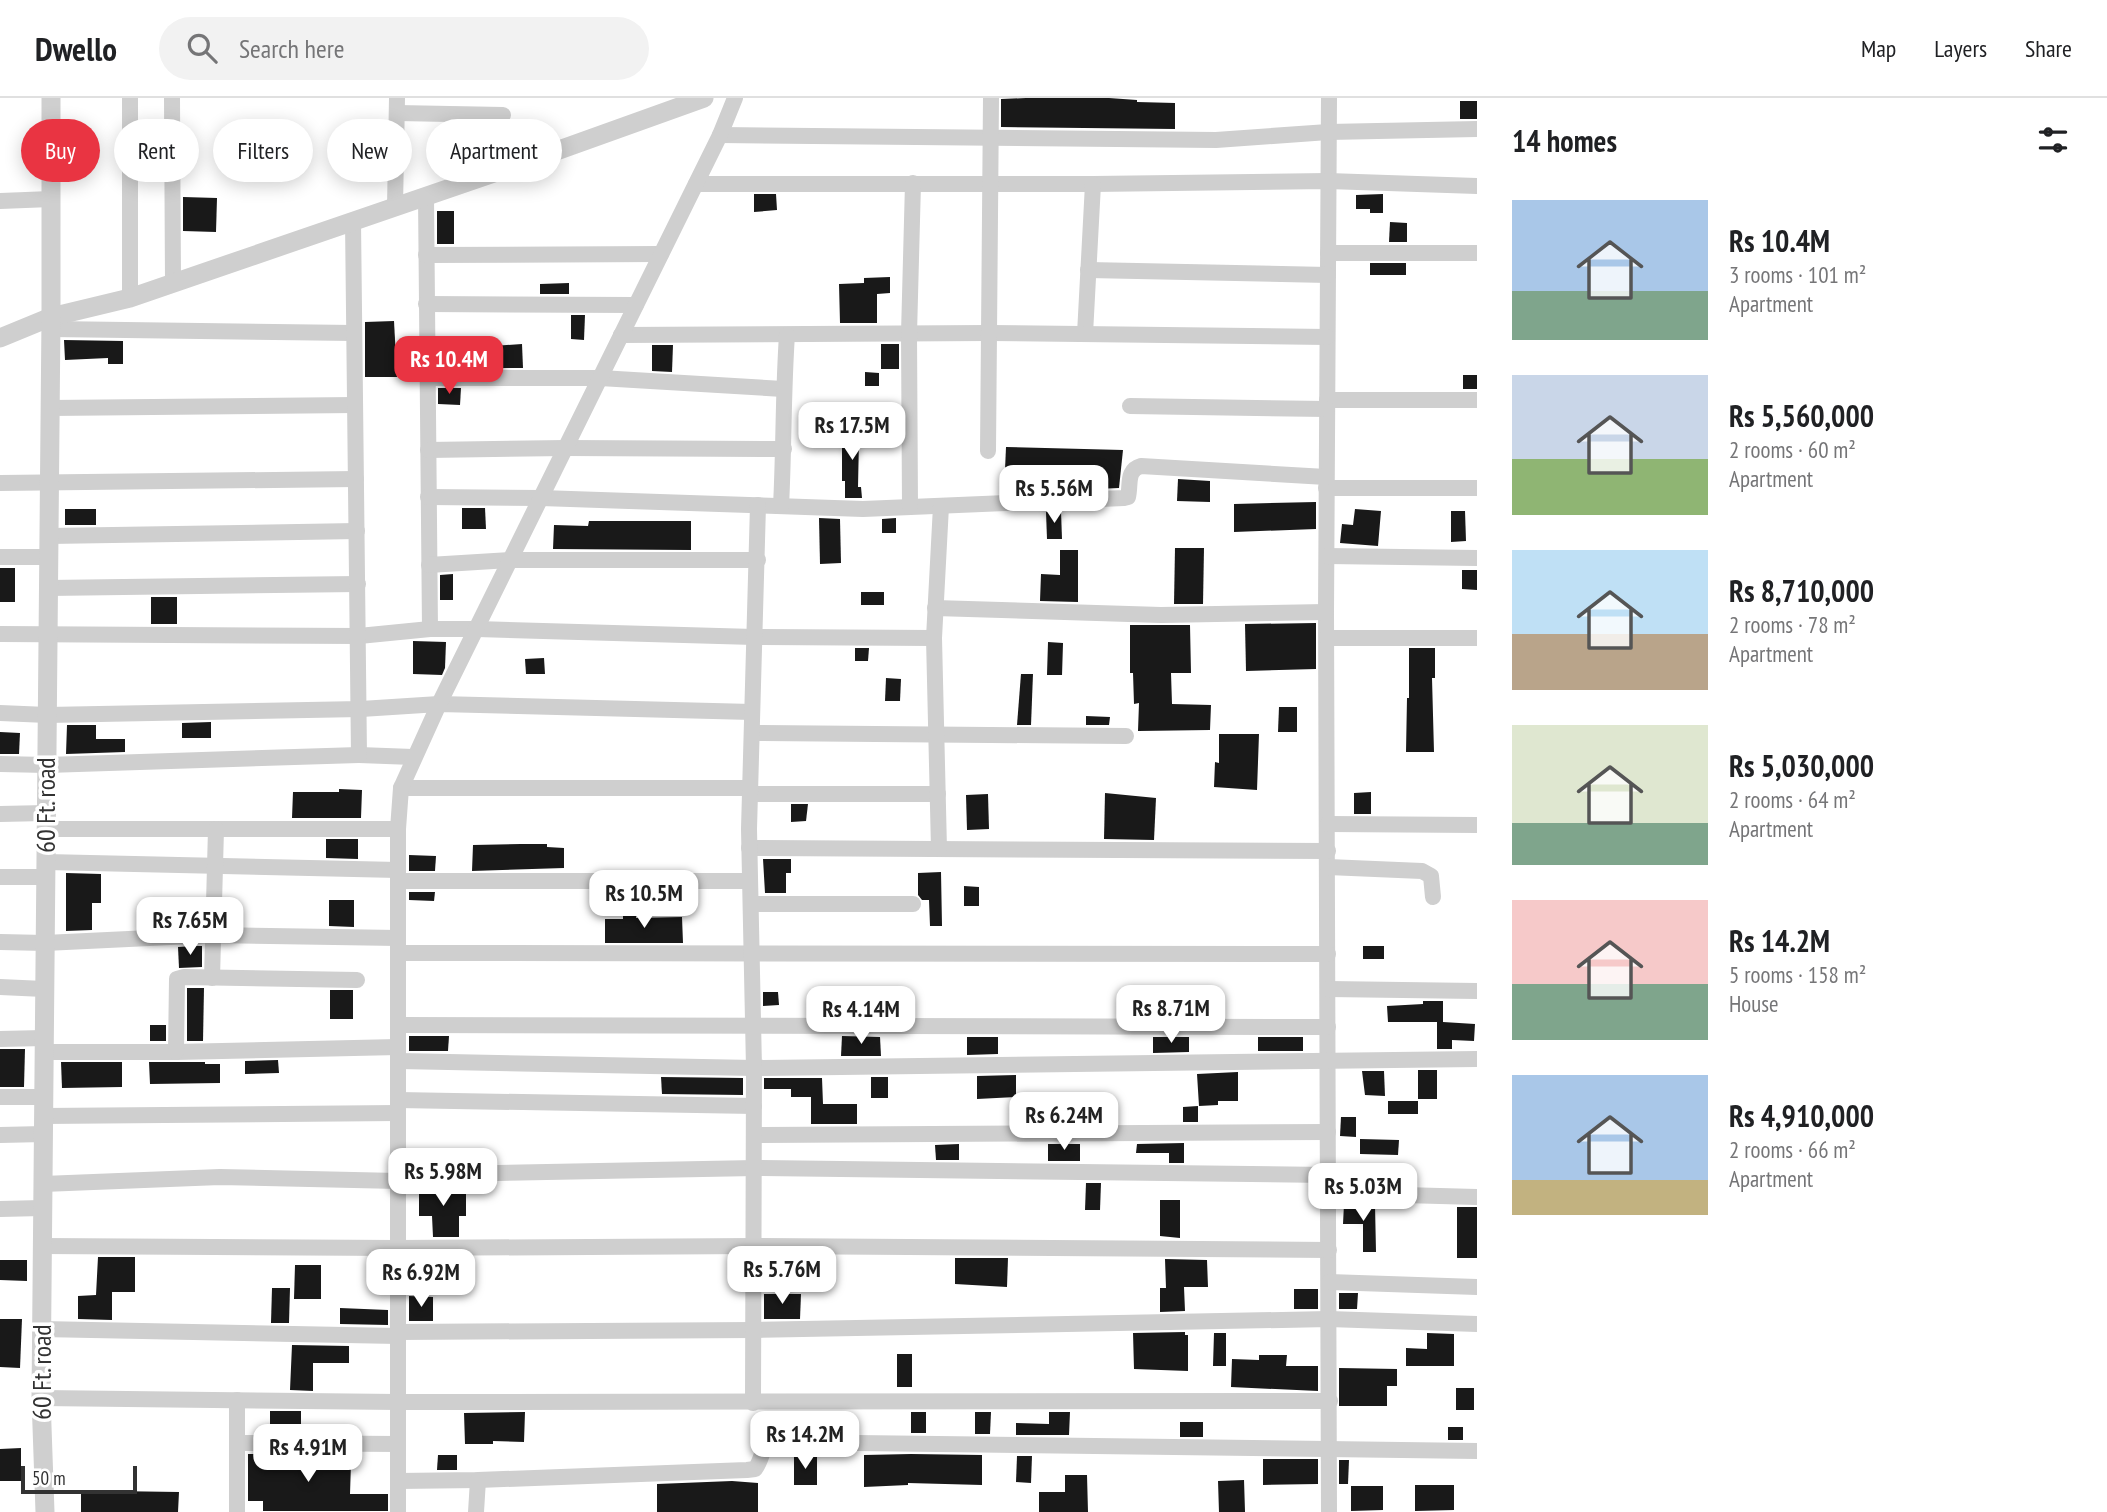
<!DOCTYPE html>
<meta charset="utf-8">
<style>
body{margin:0;font-family:"PT Sans Narrow",sans-serif;background:#f2f2f2;color:#202124;height:100vh;display:flex;flex-direction:column;font-size:26px;white-space:nowrap}
*{box-sizing:border-box;margin:0}
p{font-size:23px;color:#757577}
.icon{flex:none;width:38px;height:38px;fill:none;stroke:currentColor;stroke-width:2;stroke-linecap:round;stroke-linejoin:round}
.map{position:relative;flex:1;overflow:hidden}
.sheet{display:flex;flex-direction:column;background:#fff;width:630px}
.sheet>*{flex:none}
.hud{position:absolute;left:21px;top:21px;width:665px;height:63px;display:flex;gap:14px}
.scale{position:absolute;left:21px;bottom:18px;width:116px;box-sizing:border-box;padding-left:7px;border:4px solid #323232;border-top:0;font-size:19px;line-height:24px;white-space:nowrap;color:#323232;-webkit-text-stroke:5px #fff;paint-order:stroke}
.price{position:absolute;translate:-50% -60px;padding:0 16px;border-radius:14px;background:#fff;color:#222;font-size:23px;line-height:46px;filter:drop-shadow(0 2px 4px #0008)}
.price::after{content:'';position:absolute;left:50%;top:42px;width:21px;height:16px;margin-left:-10px;background:inherit;clip-path:polygon(0 0,100% 0,50% 100%)}
.price.selected{background:#e93442;color:#fff}
ul{padding:0;list-style:none}
li{display:flex;align-items:center;gap:21px;height:175px;padding:0 35px}
li span{display:grid;place-items:center;flex:none;width:196px;height:140px;border-radius:0px;color:#555}
li>.icon{margin-inline-start:auto}
span .icon{width:84px;height:84px;fill:#fffc;stroke-width:1}
li b{font-size:30px}
h2{display:flex;justify-content:space-between;align-items:center;height:84px;padding:0 35px;font-size:30px}
.chip{padding:0 24px;border-radius:32px;background:#fff;box-shadow:0 4px 18px #0003;font-size:24px;line-height:63px}
.chip.selected{background:#e93442;color:#fff}
header{display:flex;align-items:center;gap:42px;box-sizing:border-box;height:98px;padding:0 35px;background:#fff;border-bottom:2px solid #e0e0e0}
header strong{font-size:33px}
nav{display:flex;gap:38px;margin-inline-start:auto;font-size:24px}
.search{width:490px;height:63px;background:#f2f2f2;display:flex;align-items:center;gap:18px;box-sizing:border-box;padding:0 24px;border-radius:38px;color:#757577;font-size:26px}
main{display:flex;flex:1;min-height:0}
.map>svg:first-child{display:block}
.building{fill:#191919}
.lines{fill:none;stroke-linecap:round;stroke-linejoin:round}
.minor{stroke:#cfcfcf;stroke-width:16}
.tertiary{stroke:#cfcfcf;stroke-width:19}
.labels{text-anchor:middle;stroke-width:7;stroke-linejoin:round;paint-order:stroke}
.street-label{font-size:26px;fill:#323232;stroke:#fff}
</style>
<header>
<strong>Dwello</strong>
<div class="search"><svg class="icon" aria-label="search" viewBox="0 0 24 24"><circle cx="10" cy="10" r="6"/><path d="M15 15l6 6"/></svg>Search here</div>
<nav><a>Map</a><a>Layers</a><a>Share</a></nav>
</header>
<main>
<div class="map">
<svg width="1477" height="1414" viewBox="0 0 1477 1414">
<rect width="100%" height="100%" fill="#fff"/>
<g class="building">
<polygon points="1026,0 1109,0 1137,2 1137,4 1175,5 1175,31 1001,29 1001,1"/>
<rect x="1460" y="3" width="17" height="18"/>
<polygon points="754,96 776,96 777,112 754,114"/>
<polygon points="1383,96 1383,115 1370,115 1370,111 1356,111 1356,97"/>
<polygon points="183,99 217,100 216,134 183,133"/>
<rect x="437" y="113" width="17" height="33"/>
<polygon points="1390,124 1407,125 1407,144 1389,144"/>
<rect x="1370" y="165" width="36" height="12"/>
<polygon points="890,179 890,195 877,196 877,225 840,225 839,186 864,185 864,180"/>
<polygon points="569,185 569,196 540,196 540,186"/>
<polygon points="571,217 585,217 584,242 571,241"/>
<polygon points="394,223 397,279 365,279 365,224"/>
<polygon points="64,242 123,243 123,266 108,266 108,260 65,262"/>
<polygon points="522,246 523,270 494,270 493,248"/>
<rect x="881" y="246" width="18" height="25"/>
<polygon points="652,247 673,247 672,274 652,273"/>
<polygon points="865,274 879,275 879,288 865,288"/>
<rect x="1463" y="277" width="14" height="14"/>
<polygon points="438,290 461,290 460,307 438,306"/>
<polygon points="865,315 881,315 881,328 865,327"/>
<polygon points="847,326 861,326 861,341 859,341 858,389 861,389 862,400 845,400 845,383 842,383 842,347 847,347"/>
<polygon points="1006,349 1123,352 1119,390 1004,395"/>
<polygon points="1178,381 1210,383 1210,404 1177,403"/>
<polygon points="1316,404 1316,431 1234,434 1234,406"/>
<polygon points="462,410 485,410 486,431 462,431"/>
<rect x="65" y="411" width="31" height="16"/>
<polygon points="1355,411 1381,413 1378,448 1340,445 1342,426 1353,427"/>
<polygon points="1061,413 1062,441 1047,441 1046,414"/>
<polygon points="1451,413 1465,413 1466,443 1451,444"/>
<polygon points="819,420 840,421 841,465 820,466"/>
<polygon points="896,420 896,435 882,435 882,421"/>
<polygon points="589,423 691,423 691,452 553,451 554,427 588,428"/>
<polygon points="1175,450 1204,450 1203,506 1174,506"/>
<polygon points="1060,452 1078,452 1078,504 1040,503 1041,476 1060,477"/>
<rect x="0" y="470" width="15" height="34"/>
<polygon points="1462,472 1477,472 1477,492 1462,491"/>
<polygon points="453,476 453,502 440,502 440,477"/>
<rect x="861" y="494" width="23" height="13"/>
<rect x="151" y="499" width="26" height="27"/>
<polygon points="1316,525 1316,571 1246,573 1245,526"/>
<polygon points="1130,527 1190,527 1191,575 1171,575 1172,606 1211,607 1210,632 1138,633 1139,605 1134,606 1133,575 1130,575"/>
<polygon points="413,543 446,544 445,570 442,577 413,576"/>
<polygon points="1048,544 1063,545 1062,577 1047,577"/>
<polygon points="855,550 869,550 868,563 855,563"/>
<polygon points="1409,550 1435,550 1435,580 1432,580 1434,654 1406,654 1407,600 1409,600"/>
<polygon points="544,560 545,576 526,576 525,561"/>
<polygon points="1021,576 1033,576 1031,627 1017,627"/>
<polygon points="886,580 901,581 900,603 885,603"/>
<polygon points="1279,609 1297,609 1297,634 1278,634"/>
<polygon points="1086,618 1110,619 1109,627 1086,627"/>
<polygon points="211,624 211,640 182,640 182,625"/>
<polygon points="67,627 96,627 96,641 125,641 125,654 66,656"/>
<polygon points="0,634 20,635 19,656 0,656"/>
<polygon points="1219,636 1259,636 1257,692 1214,689 1215,664 1219,665"/>
<polygon points="339,691 362,692 361,720 292,720 293,694 339,694"/>
<polygon points="1371,694 1371,716 1354,716 1354,695"/>
<polygon points="1105,695 1156,700 1154,742 1104,741"/>
<polygon points="988,696 989,731 967,732 966,697"/>
<polygon points="791,706 808,706 806,723 791,724"/>
<polygon points="326,741 358,741 358,761 326,760"/>
<polygon points="521,746 547,746 547,749 564,750 564,770 472,773 473,747"/>
<polygon points="409,757 436,758 435,773 409,773"/>
<polygon points="763,761 791,761 791,775 786,775 786,795 765,795"/>
<polygon points="941,774 942,828 930,828 929,802 922,802 918,797 918,775"/>
<polygon points="66,775 101,776 101,805 92,805 92,832 66,833"/>
<polygon points="964,788 979,789 979,808 964,808"/>
<polygon points="409,794 435,794 434,803 409,802"/>
<polygon points="329,802 354,802 354,829 329,828"/>
<polygon points="623,817 636,817 636,820 682,819 683,845 605,845 605,821 623,821"/>
<polygon points="194,848 202,848 202,869 179,870 178,849"/>
<rect x="1363" y="848" width="21" height="13"/>
<polygon points="187,890 204,890 203,943 187,943"/>
<rect x="330" y="892" width="23" height="29"/>
<polygon points="763,894 778,894 779,907 763,908"/>
<polygon points="1423,903 1443,903 1443,924 1475,926 1474,943 1452,942 1452,951 1437,951 1437,924 1388,924 1387,908 1423,906"/>
<rect x="150" y="927" width="16" height="16"/>
<polygon points="409,938 449,938 448,953 409,953"/>
<polygon points="842,938 880,939 881,958 841,958"/>
<polygon points="967,939 998,939 998,956 967,957"/>
<polygon points="1153,939 1189,939 1189,954 1153,955"/>
<rect x="1258" y="939" width="45" height="14"/>
<polygon points="0,951 25,951 24,989 0,989"/>
<polygon points="278,962 279,975 245,976 245,963"/>
<polygon points="61,964 122,964 122,989 62,990"/>
<polygon points="149,964 205,964 205,966 220,966 220,985 150,986"/>
<rect x="1418" y="972" width="19" height="29"/>
<polygon points="1362,973 1384,973 1385,998 1365,997"/>
<polygon points="1238,974 1238,1003 1218,1003 1218,1007 1199,1008 1197,976"/>
<polygon points="1016,977 1016,999 977,1001 977,978"/>
<polygon points="661,979 743,980 743,997 662,996"/>
<rect x="871" y="979" width="17" height="21"/>
<polygon points="764,980 822,980 823,1006 857,1006 857,1026 811,1026 811,999 791,999 791,991 764,991"/>
<rect x="1388" y="1003" width="30" height="13"/>
<polygon points="1080,1004 1081,1025 1066,1025 1065,1005"/>
<polygon points="1198,1008 1198,1024 1183,1024 1183,1009"/>
<polygon points="1341,1019 1356,1019 1356,1039 1340,1038"/>
<polygon points="1360,1041 1399,1042 1398,1057 1360,1056"/>
<polygon points="1184,1045 1184,1065 1169,1065 1169,1055 1136,1055 1137,1046"/>
<polygon points="959,1046 959,1062 936,1062 935,1047"/>
<rect x="1048" y="1046" width="32" height="17"/>
<polygon points="1086,1085 1101,1085 1100,1112 1085,1112"/>
<polygon points="419,1087 444,1087 444,1091 466,1090 466,1118 459,1118 459,1139 433,1139 432,1118 419,1118"/>
<polygon points="1160,1102 1180,1102 1180,1140 1160,1138"/>
<polygon points="1344,1106 1375,1107 1376,1154 1363,1154 1363,1126 1343,1126"/>
<rect x="1457" y="1109" width="20" height="51"/>
<polygon points="98,1159 135,1159 135,1194 112,1194 112,1222 78,1221 78,1198 96,1197"/>
<polygon points="955,1160 1008,1160 1007,1189 955,1186"/>
<polygon points="1165,1161 1207,1162 1208,1189 1184,1189 1185,1213 1160,1214 1160,1190 1166,1190"/>
<polygon points="0,1162 27,1162 27,1183 0,1182"/>
<polygon points="295,1167 321,1167 321,1201 294,1201"/>
<polygon points="272,1190 290,1190 289,1225 271,1225"/>
<rect x="1294" y="1191" width="24" height="20"/>
<polygon points="1339,1195 1358,1195 1357,1211 1339,1211"/>
<polygon points="764,1196 801,1196 800,1221 764,1221"/>
<polygon points="409,1198 433,1199 433,1223 409,1223"/>
<polygon points="340,1210 388,1212 388,1227 340,1226"/>
<polygon points="0,1221 22,1221 20,1270 0,1269"/>
<polygon points="1185,1234 1185,1237 1188,1237 1188,1273 1134,1271 1133,1235"/>
<polygon points="1214,1235 1226,1235 1226,1268 1213,1268"/>
<polygon points="1427,1235 1454,1236 1454,1268 1406,1268 1406,1250 1427,1251"/>
<polygon points="292,1247 349,1248 349,1265 313,1265 313,1293 290,1292"/>
<rect x="897" y="1256" width="15" height="33"/>
<polygon points="1259,1257 1287,1257 1286,1268 1318,1268 1318,1293 1231,1289 1232,1261 1259,1262"/>
<polygon points="1339,1270 1397,1271 1397,1288 1387,1288 1387,1308 1339,1308"/>
<rect x="1456" y="1290" width="18" height="22"/>
<rect x="270" y="1313" width="31" height="22"/>
<polygon points="525,1314 524,1344 493,1343 493,1346 465,1346 464,1315"/>
<rect x="911" y="1314" width="15" height="21"/>
<polygon points="975,1314 991,1314 990,1336 975,1336"/>
<polygon points="1049,1314 1070,1314 1069,1337 1016,1337 1016,1325 1049,1326"/>
<rect x="1180" y="1324" width="23" height="15"/>
<rect x="1448" y="1329" width="15" height="13"/>
<polygon points="21,1350 21,1383 0,1383 0,1351"/>
<polygon points="248,1356 355,1356 355,1365 351,1365 350,1396 388,1396 388,1413 263,1413 263,1403 248,1403"/>
<polygon points="911,1356 982,1357 982,1387 908,1385 908,1387 864,1389 864,1357"/>
<polygon points="438,1357 457,1357 457,1372 437,1372"/>
<polygon points="1017,1358 1032,1358 1031,1385 1016,1384"/>
<rect x="794" y="1359" width="23" height="28"/>
<polygon points="1263,1361 1318,1361 1318,1386 1263,1387"/>
<polygon points="1339,1362 1349,1362 1348,1386 1339,1386"/>
<polygon points="1065,1377 1087,1377 1088,1414 1039,1414 1039,1394 1065,1394"/>
<polygon points="1244,1382 1245,1414 1219,1414 1218,1383"/>
<polygon points="732,1383 758,1385 758,1414 657,1414 657,1386"/>
<polygon points="1415,1387 1454,1387 1454,1412 1415,1413"/>
<polygon points="1351,1388 1383,1388 1383,1412 1351,1413"/>
<polygon points="112,1393 179,1394 178,1414 81,1414 81,1395 112,1395"/>
</g>
<g class="lines">
<g class="minor">
<polyline points="130,0 130,200"/>
<polyline points="172,0 173,185"/>
<polyline points="1329,0 1326,514 1329,1414"/>
<polyline points="397,15 503,17"/>
<polyline points="720,37 1216,42 1328,34 1477,31"/>
<polyline points="696,86 1093,86 1328,83 1477,88"/>
<polyline points="426,98 430,531"/>
<polyline points="0,103 51,101"/>
<polyline points="395,109 397,0"/>
<polyline points="1328,155 1477,155"/>
<polyline points="426,157 661,156"/>
<polyline points="1088,172 1328,177"/>
<polyline points="426,206 636,207"/>
<polyline points="51,231 354,235"/>
<polyline points="1085,236 1093,86"/>
<polyline points="621,237 989,235 1327,239"/>
<polyline points="427,280 600,280 783,291"/>
<polyline points="1327,302 1477,302"/>
<polyline points="1130,308 1327,311"/>
<polyline points="50,310 355,307"/>
<polyline points="428,352 566,350 784,351"/>
<polyline points="988,353 991,0"/>
<polyline points="0,385 356,381"/>
<polyline points="1326,390 1477,390"/>
<path d="M428 399 541 400 863 411 1124 400 1128 399C1131 387 1126 372 1141 368L1326 379"/>
<path d="M781 408C784 351 783 294 787 237"/>
<polyline points="910,409 909,236 913,85"/>
<polyline points="49,438 357,433"/>
<polyline points="1327,458 1477,460"/>
<polyline points="0,459 48,459"/>
<polyline points="429,467 511,462 758,462"/>
<polyline points="48,490 358,486"/>
<polyline points="935,510 1161,517 1326,514"/>
<polyline points="0,536 359,538 430,531 477,531 754,539 934,540"/>
<polyline points="1327,540 1477,540"/>
<polyline points="0,615 47,617 361,611 439,606 752,614"/>
<polyline points="752,635 1126,638"/>
<polyline points="359,657 413,659"/>
<polyline points="0,666 47,667 359,657 353,123"/>
<polyline points="401,690 750,690"/>
<polyline points="750,696 938,696"/>
<polyline points="0,716 46,715"/>
<polyline points="1328,726 1477,727"/>
<polyline points="46,731 398,731"/>
<polyline points="749,750 1328,753"/>
<polyline points="939,751 934,540 941,408"/>
<polyline points="46,764 398,772"/>
<polyline points="1328,769 1422,773 1431,778 1433,799"/>
<polyline points="0,779 45,779"/>
<polyline points="398,783 750,783"/>
<polyline points="751,806 913,806"/>
<polyline points="0,844 45,845 212,837 398,840"/>
<polyline points="398,855 1328,856"/>
<polyline points="212,880 216,731"/>
<polyline points="0,889 44,891"/>
<polyline points="1328,891 1477,893"/>
<polyline points="398,927 1328,929"/>
<polyline points="0,941 44,940"/>
<polyline points="44,954 176,954 398,949"/>
<polyline points="176,954 177,881 184,879 357,882"/>
<polyline points="399,963 754,970 1477,961"/>
<polyline points="0,999 43,999"/>
<polyline points="398,1002 754,1008"/>
<polyline points="43,1018 398,1015"/>
<polyline points="0,1037 44,1036"/>
<polyline points="754,1037 1328,1034"/>
<polyline points="398,1077 755,1070 1329,1077"/>
<polyline points="43,1086 220,1079 398,1083"/>
<polyline points="1329,1095 1477,1099"/>
<polyline points="0,1111 42,1110"/>
<polyline points="42,1148 398,1150 754,1148 1329,1152"/>
<polyline points="1329,1184 1477,1189"/>
<polyline points="41,1231 398,1238"/>
<polyline points="398,1234 754,1232 1329,1221 1477,1226"/>
<polyline points="41,1300 398,1304 1330,1303"/>
<polyline points="753,1305 754,970 749,731 758,407"/>
<polyline points="237,1345 398,1346"/>
<path d="M398 1383 478 1382 747 1372 755 1371C762 1362 761 1353 768 1344H776L1477 1353"/>
<polyline points="237,1414 237,1302"/>
<polyline points="398,1414 398,731 401,690 439,606 720,37 735,0"/>
<polyline points="476,1414 478,1382"/>
</g>
<g class="tertiary">
<polyline points="0,240 51,219 130,200 520,66 704,0"/>
<polyline points="45,1414 41,1300 51,219 51,0"/>
</g>
</g>
<g class="labels">
<g class="street-label">
<text transform="translate(46 707) rotate(-90)" y="9">60 Ft. road</text>
<text transform="translate(42 1274) rotate(-90)" y="9">60 Ft. road</text>
</g>
</g>
</svg>
<div class="scale">50 m</div>
<b class="price selected" style="left:449px;top:298px">Rs 10.4M</b>
<b class="price" style="left:852px;top:364px">Rs 17.5M</b>
<b class="price" style="left:1054px;top:427px">Rs 5.56M</b>
<b class="price" style="left:644px;top:832px">Rs 10.5M</b>
<b class="price" style="left:190px;top:859px">Rs 7.65M</b>
<b class="price" style="left:1171px;top:947px">Rs 8.71M</b>
<b class="price" style="left:861px;top:948px">Rs 4.14M</b>
<b class="price" style="left:1064px;top:1054px">Rs 6.24M</b>
<b class="price" style="left:443px;top:1110px">Rs 5.98M</b>
<b class="price" style="left:1363px;top:1125px">Rs 5.03M</b>
<b class="price" style="left:782px;top:1208px">Rs 5.76M</b>
<b class="price" style="left:421px;top:1211px">Rs 6.92M</b>
<b class="price" style="left:805px;top:1373px">Rs 14.2M</b>
<b class="price" style="left:308px;top:1386px">Rs 4.91M</b>
<div class="hud">
<a class="chip selected">Buy</a>
<a class="chip">Rent</a>
<a class="chip">Filters</a>
<a class="chip">New</a>
<a class="chip">Apartment</a>
</div>
</div>
<section class="sheet">
<h2>14 homes<svg class="icon" aria-label="filters" viewBox="0 0 24 24"><path d="M4 7h16M4 17h16"/><circle cx="9" cy="7" r="2"/><circle cx="15" cy="17" r="2"/></svg></h2>
<ul>
<li><span style="background:linear-gradient(#a9c7e8 65%,#7fa58c 0)"><svg class="icon" aria-label="home" viewBox="0 0 24 24"><path d="M3 11l9-7 9 7M6 9v11h12V9"/></svg></span><div><b>Rs 10.4M</b><p>3 rooms · 101 m²</p><p>Apartment</p></div></li>
<li><span style="background:linear-gradient(#c9d6e8 60%,#8fb573 0)"><svg class="icon" aria-label="home" viewBox="0 0 24 24"><path d="M3 11l9-7 9 7M6 9v11h12V9"/></svg></span><div><b>Rs 5,560,000</b><p>2 rooms · 60 m²</p><p>Apartment</p></div></li>
<li><span style="background:linear-gradient(#bfe0f5 60%,#b9a48a 0)"><svg class="icon" aria-label="home" viewBox="0 0 24 24"><path d="M3 11l9-7 9 7M6 9v11h12V9"/></svg></span><div><b>Rs 8,710,000</b><p>2 rooms · 78 m²</p><p>Apartment</p></div></li>
<li><span style="background:linear-gradient(#dfe7d0 70%,#7fa58c 0)"><svg class="icon" aria-label="home" viewBox="0 0 24 24"><path d="M3 11l9-7 9 7M6 9v11h12V9"/></svg></span><div><b>Rs 5,030,000</b><p>2 rooms · 64 m²</p><p>Apartment</p></div></li>
<li><span style="background:linear-gradient(#f6c9c9 60%,#7fa58c 0)"><svg class="icon" aria-label="home" viewBox="0 0 24 24"><path d="M3 11l9-7 9 7M6 9v11h12V9"/></svg></span><div><b>Rs 14.2M</b><p>5 rooms · 158 m²</p><p>House</p></div></li>
<li><span style="background:linear-gradient(#a9c7e8 75%,#c2b280 0)"><svg class="icon" aria-label="home" viewBox="0 0 24 24"><path d="M3 11l9-7 9 7M6 9v11h12V9"/></svg></span><div><b>Rs 4,910,000</b><p>2 rooms · 66 m²</p><p>Apartment</p></div></li>
</ul>
</section>
</main>
